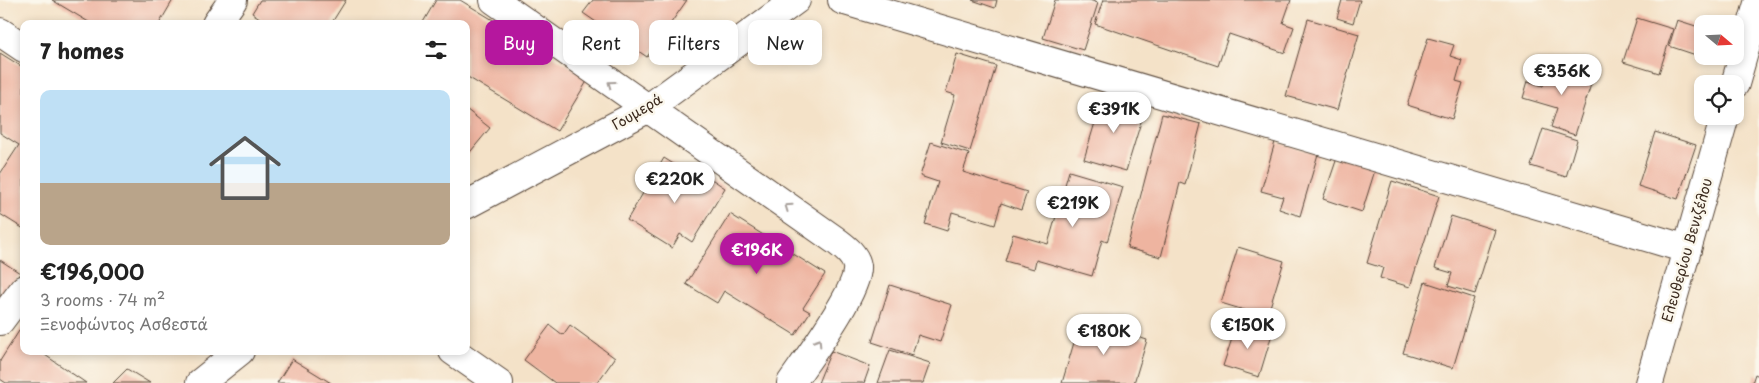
<!DOCTYPE html>
<meta charset="utf-8">
<style>
body{margin:0;font-family:"Playpen Sans",sans-serif;background:#f2f2f2;color:#222;height:100vh;display:flex;flex-direction:column;font-size:19px;white-space:nowrap}
*{box-sizing:border-box;margin:0}
p{font-size:16px;color:#767676}
.icon{flex:none;width:28px;height:28px;fill:none;stroke:currentColor;stroke-width:2;stroke-linecap:round;stroke-linejoin:round}
.map{position:relative;flex:1;overflow:hidden}
.sheet{position:absolute;left:20px;top:20px;width:450px;height:335px;display:flex;flex-direction:column;background:#fff;border-radius:10px;box-shadow:0 2px 8px #0003}
.sheet>*{flex:none}
.top-card{position:absolute;left:485px;top:20px;width:475px;height:45px;display:flex;gap:10px}
.needle{width:32px;rotate:109deg}
.tools{position:absolute;left:1694px;top:15px;display:grid;gap:10px}
.tools a{display:grid;place-items:center;width:50px;height:50px;border-radius:10px;background:#fff;box-shadow:0 2px 8px #0003;font-size:25px}
.price{position:absolute;translate:-50% -42px;padding:0 11px;border-radius:18px;background:#fff;color:#222;font-size:16px;line-height:32px;filter:drop-shadow(0 1px 2px #0008)}
.price::after{content:'';position:absolute;left:50%;top:30px;width:15px;height:11px;margin-left:-8px;background:inherit;clip-path:polygon(0 0,100% 0,50% 100%)}
.price.active{background:#b5179e;color:#fff}
ul{padding:0;list-style:none}
li{display:grid;align-content:center;gap:10px;height:265px;padding:0 20px}
li+li{border-top:1px solid #e0e0e0}
li span{display:grid;place-items:center;height:155px;border-radius:10px;color:#555}
li>.icon{margin-inline-start:auto}
span .icon{width:90px;height:90px;fill:#fffc;stroke-width:1}
li b{font-size:21px}
h2{display:flex;justify-content:space-between;align-items:center;height:60px;padding:0 20px;font-size:21px}
.pill{padding:0 18px;border-radius:10px;background:#fff;box-shadow:0 2px 8px #0003;font-size:18px;line-height:45px}
.pill.active{background:#b5179e;color:#fff}
.map>svg:first-child{display:block}
.building{fill:#eeb4a0}
.lines{fill:none;stroke-linecap:round;stroke-linejoin:round}
.minor-casing{stroke:#574638;stroke-width:30}
.minor{stroke:#fff;stroke-width:28}
.oneway{stroke:#a79f9a}
.labels{text-anchor:middle;stroke-width:5;stroke-linejoin:round;paint-order:stroke}
.street-label{font-size:14px;fill:#3b2a1e;stroke:#fbf7ec}
</style>
<div class="map">
<svg width="1759" height="383" viewBox="0 0 1759 383">
<rect width="100%" height="100%" fill="#fbf7ec"/>
<filter id="ink" filterUnits="userSpaceOnUse"><feTurbulence type="fractalNoise" baseFrequency=".02" numOctaves="2"/><feDisplacementMap in="SourceGraphic" scale="10" xChannelSelector="R" yChannelSelector="G"/><feConvolveMatrix kernelMatrix="1 2 1 2 8 2 1 2 1" color-interpolation-filters="sRGB"/></filter>
<filter id="wash" filterUnits="userSpaceOnUse"><feTurbulence type="fractalNoise" baseFrequency=".0096" numOctaves="4" result="noise"/><feDisplacementMap in="SourceGraphic" scale="20" xChannelSelector="R" yChannelSelector="G"/><feGaussianBlur stdDeviation="1.12" result="paint"/><feColorMatrix in="noise" values="0 0 0 0 0 0 0 0 0 0 0 0 0 0 0 0 0 1.4 0 .05"/><feComposite in="paint" operator="in"/></filter>
<g filter="url(#wash)">
<rect width="100%" height="100%" fill="#f4e2c8"/>
<g id="blocks">
<g class="building">
<polygon points="52,0 173,0 159,24 92,24"/>
<polygon points="260,0 346,0 331,24 269,24 252,13"/>
<polygon points="436,0 460,0 589,78 557,131 466,76 466,24 422,24"/>
<polygon points="593,0 687,0 647,57 583,13"/>
<polygon points="972,0 997,0 995,8"/>
<polygon points="1055,0 1089,0 1098,3 1083,50 1043,38"/>
<polygon points="1103,0 1291,0 1283,23 1294,27 1285,53 1229,34 1218,66 1095,24"/>
<polygon points="1342,0 1360,0 1353,23 1337,18"/>
<polygon points="1637,18 1673,29 1659,73 1623,62"/>
<polygon points="1308,19 1359,34 1337,110 1286,96"/>
<polygon points="1677,20 1702,28 1702,57 1669,46"/>
<polygon points="1428,38 1454,45 1450,56 1462,60 1456,81 1463,83 1452,119 1407,105"/>
<polygon points="0,53 24,68 24,229 0,214 0,174 19,145 0,133"/>
<polygon points="957,54 996,66 970,151 941,142 955,95 946,92"/>
<polygon points="1550,64 1593,78 1575,135 1551,127 1557,108 1523,98 1528,81 1543,86"/>
<polygon points="1103,96 1145,109 1126,171 1084,159"/>
<polygon points="466,109 490,128 466,157"/>
<polygon points="1162,114 1201,124 1185,185 1180,183 1161,257 1127,248"/>
<polygon points="1543,129 1577,140 1566,177 1531,166"/>
<polygon points="1655,132 1696,145 1678,199 1638,186"/>
<polygon points="931,142 969,154 963,172 1027,192 1021,210 1001,203 995,225 952,212 947,231 925,224 938,182 920,176"/>
<polygon points="1275,142 1318,154 1300,216 1279,209 1283,197 1261,191"/>
<polygon points="1338,155 1376,167 1362,212 1323,199"/>
<polygon points="664,158 697,179 701,172 725,188 692,242 680,234 672,248 627,220"/>
<polygon points="1069,171 1123,187 1107,242 1102,240 1092,276 1036,260 1034,269 1005,261 1013,234 1048,244"/>
<polygon points="1392,181 1439,196 1410,287 1380,278 1383,268 1367,263"/>
<polygon points="730,214 825,274 803,308 810,312 795,335 724,291 717,303 686,284"/>
<polygon points="1451,216 1495,230 1475,294 1448,286 1452,273 1435,268"/>
<polygon points="1238,247 1284,261 1267,317 1221,303"/>
<polygon points="0,260 20,273 0,304"/>
<polygon points="1425,282 1474,298 1453,368 1403,353"/>
<polygon points="890,285 952,305 940,342 918,335 912,355 872,342"/>
<polygon points="1081,319 1147,340 1134,383 1062,383"/>
<polygon points="24,323 24,351 47,351 45,355 86,383 6,383 0,379 0,361"/>
<polygon points="1237,323 1272,334 1259,377 1223,366"/>
<polygon points="550,325 563,335 570,325 615,358 597,383 555,383 524,360"/>
<polygon points="890,350 930,363 923,383 878,383"/>
<polygon points="831,351 870,366 864,383 818,383"/>
<polygon points="292,359 331,383 277,383"/>
<polygon points="127,369 150,383 113,383"/>
<polygon points="1755,374 1759,376 1759,383 1752,383"/>
</g>
</g>
</g>
<g filter="url(#ink)">
<use href="#blocks" fill-opacity="0" stroke="#574638" stroke-width="1"/>
<g class="lines">
<g class="minor-casing">
<g id="minor">
<path d="M494 0 835 240C844 247 855 254 857 266 860 289 806 361 791 383"/>
<polyline points="842,0 1687,249"/>
<polyline points="216,24 233,0"/>
<polyline points="0,32 24,48"/>
<polyline points="1735,84 1759,0"/>
<polyline points="466,205 647,109 796,0"/>
<polyline points="0,321 24,289"/>
<polyline points="453,351 499,383"/>
<polyline points="200,383 240,351"/>
<polyline points="1649,383 1725,116"/>
</g>
</g>
<use href="#minor" class="minor"/>
</g>
<defs><path id="oneway-chevron" d="M-2-3.5L2.5 0L-2 3.5" fill="none" stroke-width="1.6" stroke-linecap="round" stroke-linejoin="round" transform="scale(1.25)"/></defs>
<g class="oneway">
<use href="#oneway-chevron" transform="translate(611 84) rotate(-144)"/>
<use href="#oneway-chevron" transform="translate(788 207) rotate(-145)"/>
<use href="#oneway-chevron" transform="translate(818 342) rotate(-57)"/>
</g>
</g>
<g class="labels">
<g class="street-label">
<text transform="translate(637 112) rotate(-31)" y="5">Γουμερά</text>
<text transform="translate(1687 250) rotate(-74)" y="5">Ελευθερίου Βενιζέλου</text>
</g>
</g>
</svg>
<div class="tools">
<a><svg class="needle" viewBox="-14 -14 28 28"><path d="M0-13l5 13h-10z" fill="#e53935"/><path d="M0 13l5-13h-10z" fill="#767676"/></svg></a>
<a><svg class="icon" aria-label="locate" viewBox="0 0 24 24"><circle cx="12" cy="12" r="6"/><path d="M12 2v4M12 18v4M2 12h4M18 12h4"/></svg></a>
</div>
<b class="price" style="left:1562px;top:96px">€356K</b>
<b class="price" style="left:1114px;top:134px">€391K</b>
<b class="price" style="left:675px;top:204px">€220K</b>
<b class="price" style="left:1073px;top:228px">€219K</b>
<b class="price active" style="left:757px;top:275px">€196K</b>
<b class="price" style="left:1248px;top:350px">€150K</b>
<b class="price" style="left:1104px;top:356px">€180K</b>
<div class="top-card">
<a class="pill active">Buy</a>
<a class="pill">Rent</a>
<a class="pill">Filters</a>
<a class="pill">New</a>
</div>
<section class="sheet">
<h2>7 homes<svg class="icon" aria-label="filters" viewBox="0 0 24 24"><path d="M4 7h16M4 17h16"/><circle cx="9" cy="7" r="2"/><circle cx="15" cy="17" r="2"/></svg></h2>
<ul>
<li><span style="background:linear-gradient(#bfe0f5 60%,#b9a48a 0)"><svg class="icon" aria-label="home" viewBox="0 0 24 24"><path d="M3 11l9-7 9 7M6 9v11h12V9"/></svg></span><div><b>€196,000</b><p>3 rooms · 74 m²</p><p>Ξενοφώντος Ασβεστά</p></div></li>
</ul>
</section>
</div>
